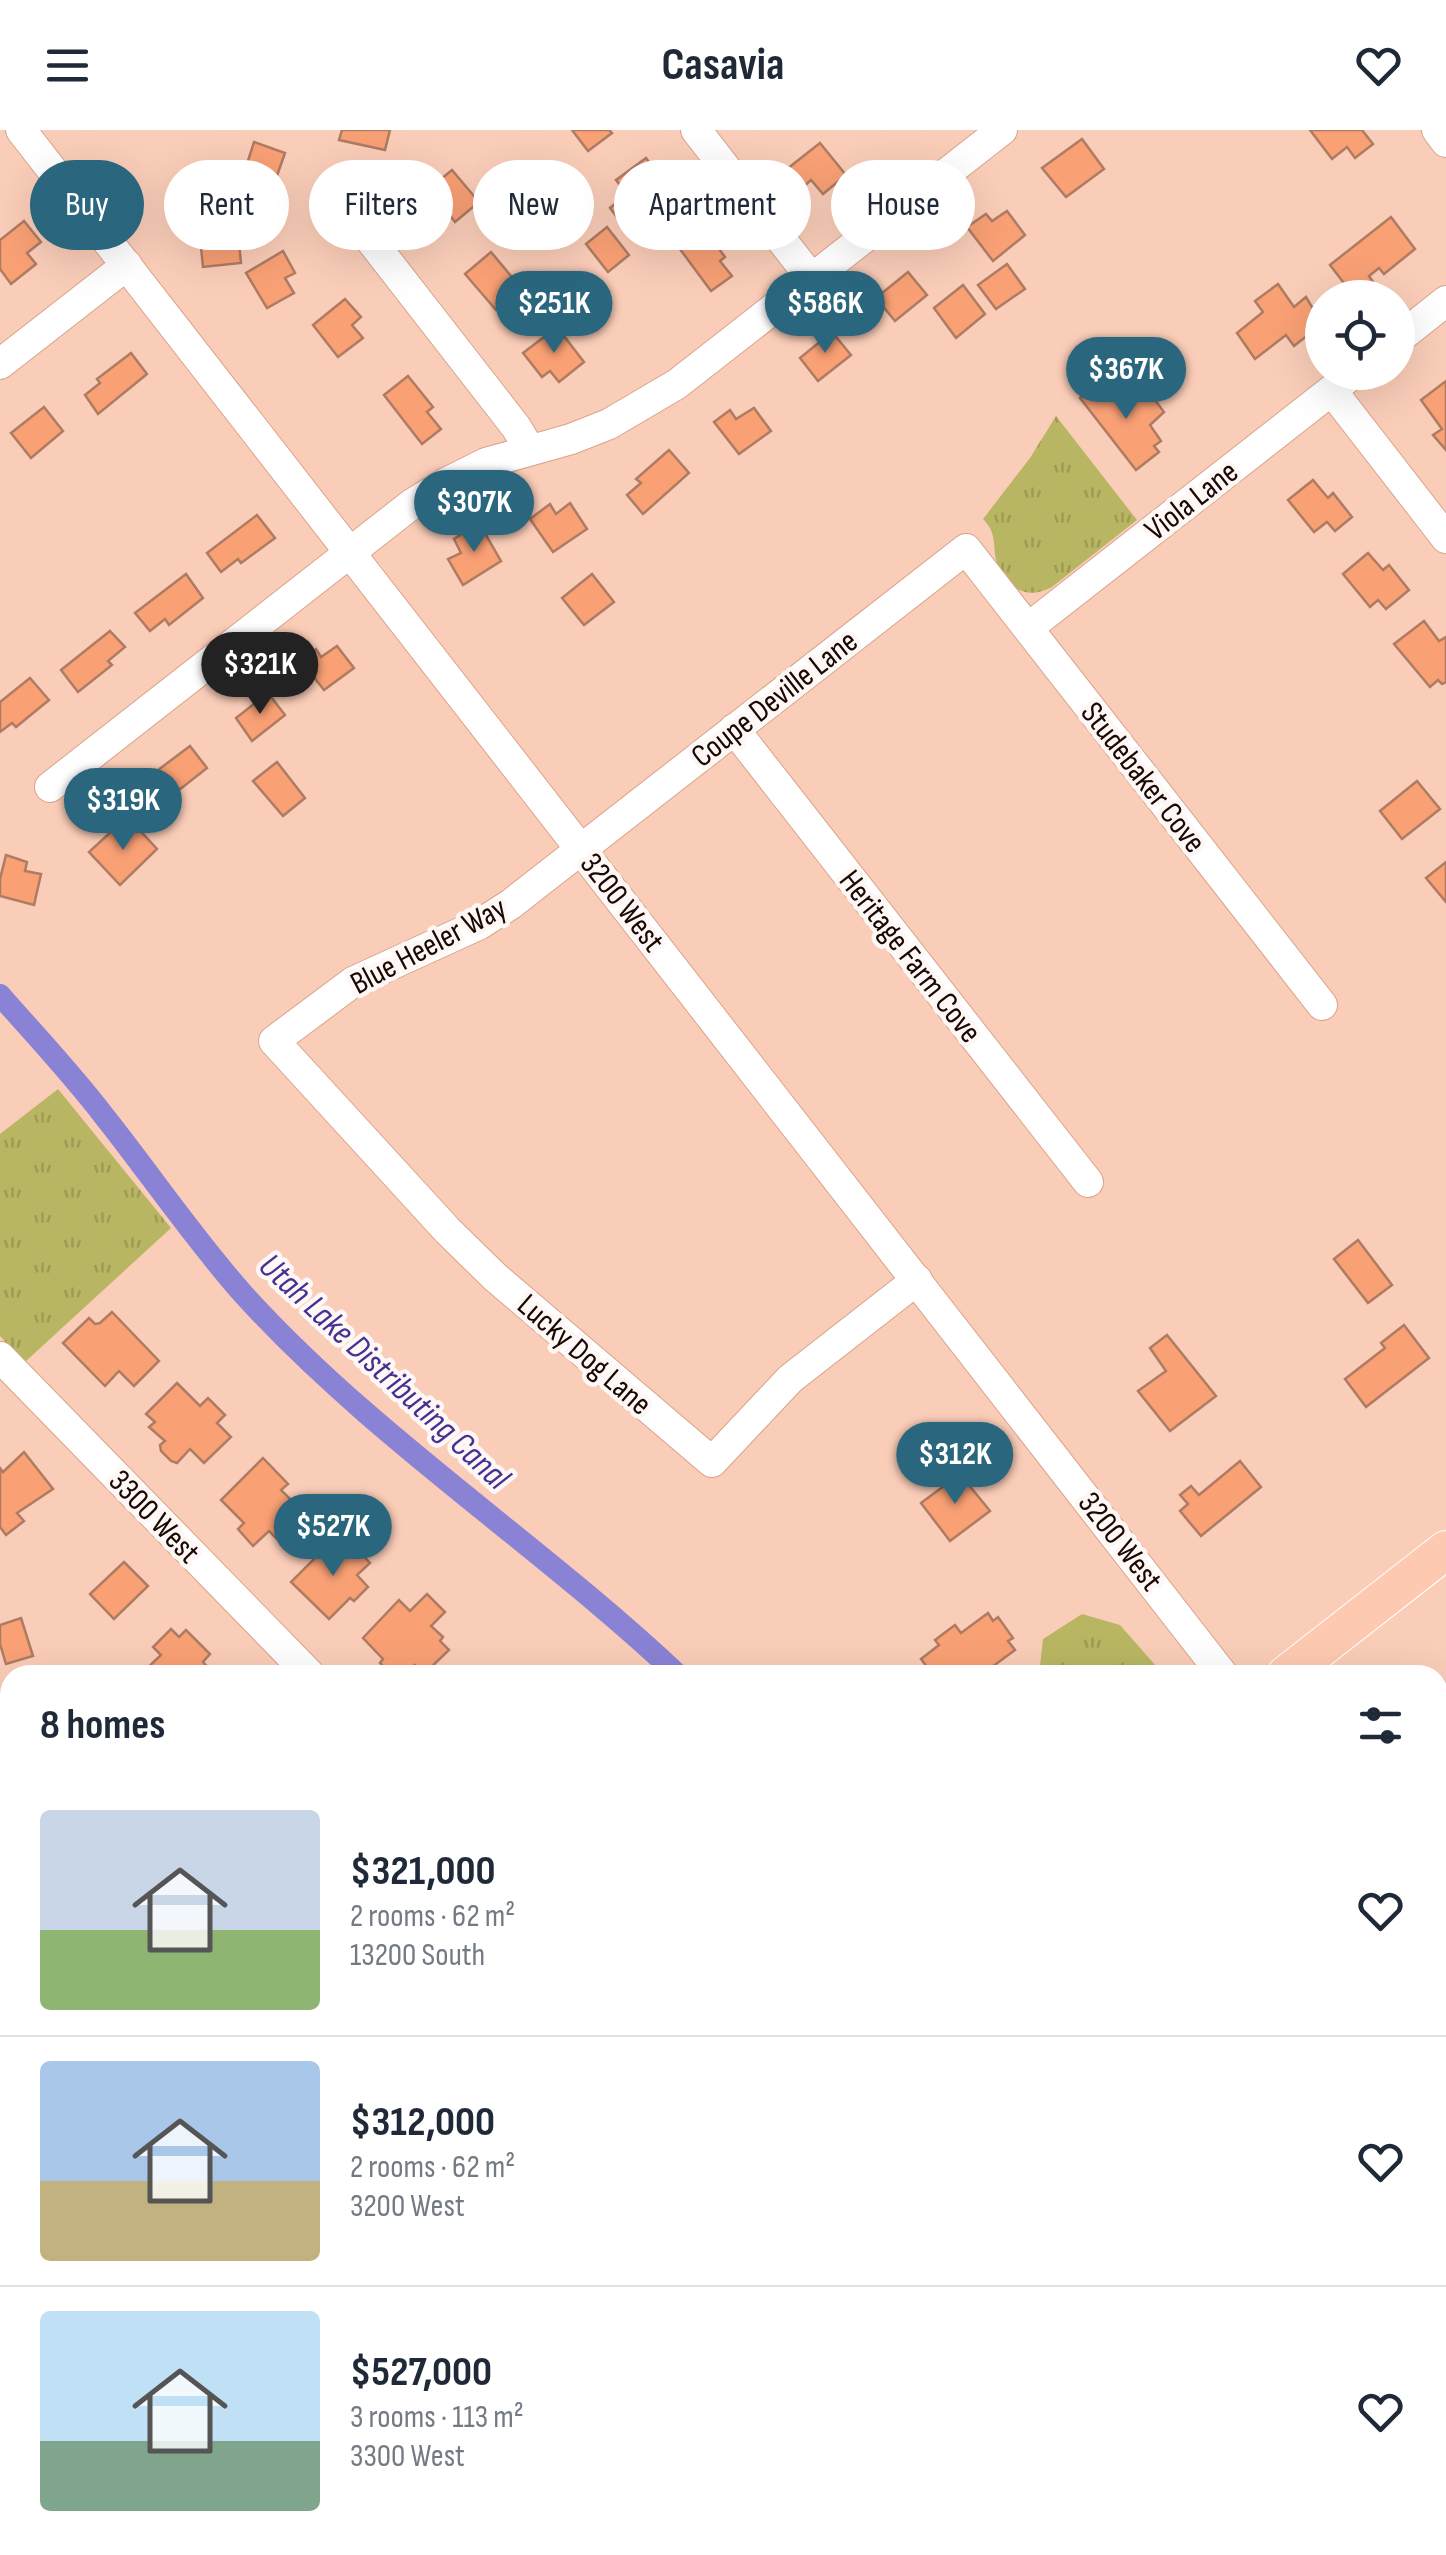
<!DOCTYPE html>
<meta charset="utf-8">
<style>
body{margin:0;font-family:"Sofia Sans Condensed",sans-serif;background:#f2f2f3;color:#1f2937;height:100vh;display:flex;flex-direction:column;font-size:38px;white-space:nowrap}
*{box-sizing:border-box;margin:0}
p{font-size:32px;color:#747a83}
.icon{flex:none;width:55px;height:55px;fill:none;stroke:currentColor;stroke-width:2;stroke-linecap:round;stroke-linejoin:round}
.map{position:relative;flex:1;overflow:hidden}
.drawer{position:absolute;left:0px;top:1535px;width:1448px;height:890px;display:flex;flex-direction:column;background:#fff;border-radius:30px 30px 0 0;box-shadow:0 10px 40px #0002}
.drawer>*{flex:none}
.guide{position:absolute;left:30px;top:30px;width:1388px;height:90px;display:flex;gap:20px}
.buttons{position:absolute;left:1305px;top:150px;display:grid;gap:20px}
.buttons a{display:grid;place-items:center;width:110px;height:110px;border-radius:50%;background:#fff;box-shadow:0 10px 40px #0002;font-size:50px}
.price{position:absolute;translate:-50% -85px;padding:0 22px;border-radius:35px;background:#2a677e;color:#fff;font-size:32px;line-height:65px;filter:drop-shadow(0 2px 5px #0008)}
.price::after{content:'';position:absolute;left:50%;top:60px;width:30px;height:22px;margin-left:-15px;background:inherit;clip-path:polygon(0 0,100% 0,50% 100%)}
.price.on{background:#222;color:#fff}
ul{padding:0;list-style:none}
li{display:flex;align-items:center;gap:30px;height:250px;padding:0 40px}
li+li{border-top:2px solid #e0e1e3}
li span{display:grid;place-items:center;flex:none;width:280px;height:200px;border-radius:10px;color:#555}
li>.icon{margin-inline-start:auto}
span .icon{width:120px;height:120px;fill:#fffc;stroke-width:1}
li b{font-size:42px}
h2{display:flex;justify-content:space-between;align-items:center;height:120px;padding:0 40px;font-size:42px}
.tag{padding:0 35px;border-radius:45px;background:#fff;box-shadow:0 10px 40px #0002;font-size:35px;line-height:90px}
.tag.on{background:#2a677e;color:#fff}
header{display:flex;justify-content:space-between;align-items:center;height:130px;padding:0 40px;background:#fff;font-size:45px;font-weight:700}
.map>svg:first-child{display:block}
.grass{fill:url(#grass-tufts)}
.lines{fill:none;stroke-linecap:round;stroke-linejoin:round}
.canal{stroke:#8a83d5;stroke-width:22}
.building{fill:#f9a075;stroke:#ae7b63;stroke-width:2.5}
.minor-casing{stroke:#d9a38a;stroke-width:32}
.major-casing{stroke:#fff;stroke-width:40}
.minor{stroke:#fff;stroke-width:30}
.major{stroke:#fdcab1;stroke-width:38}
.labels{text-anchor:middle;stroke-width:9;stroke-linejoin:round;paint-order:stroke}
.street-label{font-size:32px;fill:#190702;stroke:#fdf7f5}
.water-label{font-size:35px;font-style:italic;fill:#453192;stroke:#fdf7f5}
</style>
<header><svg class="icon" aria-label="menu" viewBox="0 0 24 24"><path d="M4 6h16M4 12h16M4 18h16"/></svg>Casavia<svg class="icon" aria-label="heart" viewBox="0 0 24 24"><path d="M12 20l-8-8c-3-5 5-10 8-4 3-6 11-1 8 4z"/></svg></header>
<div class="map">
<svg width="1446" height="2425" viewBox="0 0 1446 2425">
<defs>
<pattern id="grass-tufts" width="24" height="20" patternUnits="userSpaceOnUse" patternTransform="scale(2.5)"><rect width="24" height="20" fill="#b9b663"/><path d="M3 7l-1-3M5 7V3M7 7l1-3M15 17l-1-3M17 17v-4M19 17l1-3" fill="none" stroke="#9e9b54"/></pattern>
</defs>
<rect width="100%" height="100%" fill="#facdb8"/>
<g class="grass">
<path d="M1056 286 1137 390 1052 457C1028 470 1009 460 998 436 991 418 999 405 983 389L1030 328Z"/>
<polygon points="58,959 171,1098 25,1232 0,1206 0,1004"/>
<polygon points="1082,1484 1120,1495 1164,1545 1039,1545 1043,1509"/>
</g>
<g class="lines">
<g class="canal">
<path d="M0 865C35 905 72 944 104 986 151 1045 194 1109 244 1165 374 1308 538 1413 678 1545"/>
<polyline points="1092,2415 1095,2425"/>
</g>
</g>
<g class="building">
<polygon points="342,0 390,0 385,20 339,10"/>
<polygon points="572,0 609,0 612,3 588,21"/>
<polygon points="1310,0 1362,0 1373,14 1355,28 1347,17 1332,29"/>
<polygon points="1082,9 1104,39 1066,67 1042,38"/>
<polygon points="254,12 285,23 273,57 281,60 274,81 236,68"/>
<polygon points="820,13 846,45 823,64 811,50 802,58 787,39"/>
<polygon points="646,28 678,72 632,107 610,78 627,64 616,50"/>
<polygon points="452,40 479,72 455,92 446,80 438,87 420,66"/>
<polygon points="1007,81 1025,105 993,131 967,97 986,84 992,91"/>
<polygon points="1391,87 1415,119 1384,144 1379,138 1369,146 1373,152 1353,165 1330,135"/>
<polygon points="24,91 41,112 27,123 36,134 11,154 0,139 0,110"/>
<polygon points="699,92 725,127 720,131 732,146 711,161 674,111"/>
<polygon points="607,97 629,125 608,142 586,114"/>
<polygon points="238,103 241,133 203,137 200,107"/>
<polygon points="283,121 295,143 285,148 294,163 267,178 246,143"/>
<polygon points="491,122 521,158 496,180 465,144"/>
<polygon points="1007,134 1025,159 996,179 978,155"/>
<polygon points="908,142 927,165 895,191 876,168"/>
<polygon points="1278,154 1294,177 1306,167 1322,194 1294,216 1286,205 1255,229 1237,203 1263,182 1255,171"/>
<polygon points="963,155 985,184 956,208 934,178"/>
<polygon points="345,169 361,187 352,195 363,208 338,227 313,195"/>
<polygon points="557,197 584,232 559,252 550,241 542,247 523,223"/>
<polygon points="832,202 851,225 818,251 800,228"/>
<polygon points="131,223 147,244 98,284 85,265 100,253 97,249"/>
<polygon points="408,246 433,277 427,282 441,299 422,314 384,265"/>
<polygon points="1106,248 1126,277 1149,262 1164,282 1150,295 1161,311 1154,316 1159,322 1136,340 1080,268"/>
<polygon points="1446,251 1446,320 1433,305 1442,299 1421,270"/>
<polygon points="44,277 63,301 31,328 11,303"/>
<polygon points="754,278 771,301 739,324 714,292 730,280 736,289"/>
<polygon points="669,320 689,343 643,384 627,365 641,353 636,349"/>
<polygon points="1313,350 1328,368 1333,363 1352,387 1335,401 1327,392 1314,402 1288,370"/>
<polygon points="570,373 587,399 553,422 530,389 550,374 556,384"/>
<polygon points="257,385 275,408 241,433 238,429 221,442 207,423"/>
<polygon points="479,393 501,431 463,455 448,429 461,423 454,409"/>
<polygon points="1368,423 1383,440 1389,435 1409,460 1386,479 1378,470 1370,477 1343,444"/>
<polygon points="186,444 203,468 169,495 165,489 150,501 135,483"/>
<polygon points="592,444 614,472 584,495 562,468"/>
<polygon points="1424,491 1439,511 1446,507 1446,552 1442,554 1438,550 1430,557 1394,514"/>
<polygon points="110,501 125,517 108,531 112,535 78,562 61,540"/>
<polygon points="337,516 354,538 324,560 301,531 316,519 321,527"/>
<polygon points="30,548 49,570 16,597 12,593 0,602 0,572"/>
<polygon points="268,563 285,585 252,611 236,588"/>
<polygon points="190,616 207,638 174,664 158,640"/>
<polygon points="277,632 305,668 283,686 253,651"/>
<polygon points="1417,651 1440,679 1402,709 1380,681"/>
<polygon points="134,694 157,719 120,755 89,722 114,699 121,706"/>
<polygon points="6,725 27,732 25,741 41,744 34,775 0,766 0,749"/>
<polygon points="1446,732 1446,772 1426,748"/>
<polygon points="1358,1110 1392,1155 1368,1173 1334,1129"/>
<polygon points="112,1182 159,1231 134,1256 119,1241 105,1256 63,1213 89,1188 95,1194 100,1193"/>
<polygon points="1404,1195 1429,1228 1366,1277 1345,1249 1385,1218 1381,1213"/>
<polygon points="1167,1205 1216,1266 1170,1301 1138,1261 1166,1241 1150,1218"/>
<polygon points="177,1253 200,1276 208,1268 225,1285 217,1293 231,1307 204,1333 190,1319 177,1333 171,1331 161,1321 160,1315 165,1311 149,1297 155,1292 146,1284"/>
<polygon points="24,1322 53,1359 17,1383 24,1391 6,1405 0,1397 0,1338 3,1342"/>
<polygon points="263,1328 288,1354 281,1360 295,1374 299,1370 308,1380 278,1410 269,1401 253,1416 238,1399 244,1393 221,1370"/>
<polygon points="1240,1331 1261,1357 1201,1406 1180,1381 1188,1374 1180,1365 1191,1356 1199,1365"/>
<polygon points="960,1344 990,1381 950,1411 921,1373"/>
<polygon points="331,1412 339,1420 336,1424 340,1428 353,1415 370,1433 357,1445 368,1457 354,1471 350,1468 329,1489 291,1452"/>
<polygon points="124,1432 148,1456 114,1489 90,1464"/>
<polygon points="427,1464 445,1482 431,1496 443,1507 440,1511 449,1520 424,1544 415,1535 405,1545 390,1543 380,1533 383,1529 363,1508 399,1470 410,1481"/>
<polygon points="988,1483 993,1491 998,1487 1013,1508 1008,1511 1015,1520 981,1545 933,1545 921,1529 939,1515 935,1510 955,1495 961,1503"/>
<polygon points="21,1488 33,1526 6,1534 0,1514 0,1495"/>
<polygon points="171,1499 179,1507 186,1500 210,1524 203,1532 215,1545 141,1544 161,1525 153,1517"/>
<polygon points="6,1576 10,1586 9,1629 0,1632 0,1578"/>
<polygon points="7,1752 10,1754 9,1815 7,1810 0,1813 0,1755"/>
<polygon points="0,1914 10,1927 10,1959 6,1961 0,1953"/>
<polygon points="1446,1939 1446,2002 1441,1995 1438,1998 1438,1946"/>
<polygon points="10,2034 10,2105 0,2092 0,2042"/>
<polygon points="1446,2191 1446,2249 1438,2239 1438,2198"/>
<polygon points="511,2415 530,2415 538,2425 498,2425"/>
<polygon points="691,2415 755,2415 756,2417 745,2425 697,2425"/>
<polygon points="1018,2415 1052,2415 1054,2425 999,2425 998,2421"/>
<polygon points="1146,2415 1188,2415 1190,2422 1163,2425 1161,2418 1147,2421"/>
<polygon points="1290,2415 1334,2415 1335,2424 1292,2425"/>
</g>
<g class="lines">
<g class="minor-casing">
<g id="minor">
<polyline points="21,0 1223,1545"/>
<polyline points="696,0 812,149"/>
<polyline points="1437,0 1446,12"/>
<polyline points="352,86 516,297 530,320"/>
<polyline points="1398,209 1446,171"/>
<polyline points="0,234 127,135"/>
<polyline points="1332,261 1446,408"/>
<polyline points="1028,498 1355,242"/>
<polyline points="734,599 1088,1052"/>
<polyline points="50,657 412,374 446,353 486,333 571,309 609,294 677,254 1002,0"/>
<polyline points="917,1150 790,1249 712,1332 495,1147 448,1101 274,911 353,852 480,794 511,774 966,419 1322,875"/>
<polyline points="0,1227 310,1545"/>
<polyline points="0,1702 10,1701"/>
<polyline points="1438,2073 1446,2084"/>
<polyline points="0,2191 10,2204"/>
<polyline points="944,2415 946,2425"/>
<polyline points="1237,2415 1239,2425"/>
<polyline points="429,2425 442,2415"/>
<polyline points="833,2425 852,2415"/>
</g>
</g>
<g class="major-casing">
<g id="major">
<polyline points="1286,1545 1446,1420"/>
<polyline points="158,2425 171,2415"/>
</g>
</g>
<use href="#minor" class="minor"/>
<use href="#major" class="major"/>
</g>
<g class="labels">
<g class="street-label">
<text transform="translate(1191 370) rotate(-38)" y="11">Viola Lane</text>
<text transform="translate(774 568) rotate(-38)" y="11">Coupe Deville Lane</text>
<text transform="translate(1144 647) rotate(52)" y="11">Studebaker Cove</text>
<text transform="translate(623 772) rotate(52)" y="11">3200 West</text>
<text transform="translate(428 815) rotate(-28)" y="11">Blue Heeler Way</text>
<text transform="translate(911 826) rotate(52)" y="11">Heritage Farm Cove</text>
<text transform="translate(585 1224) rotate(41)" y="11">Lucky Dog Lane</text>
<text transform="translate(155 1386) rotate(46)" y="11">3300 West</text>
<text transform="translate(1121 1411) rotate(52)" y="11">3200 West</text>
</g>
<g class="water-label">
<text transform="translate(385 1241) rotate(43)" y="12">Utah Lake Distributing Canal</text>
</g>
</g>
</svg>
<div class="buttons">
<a><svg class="icon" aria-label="locate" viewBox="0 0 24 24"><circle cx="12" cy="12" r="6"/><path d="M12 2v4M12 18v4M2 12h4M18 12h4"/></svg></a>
</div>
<b class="price" style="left:554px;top:226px">$251K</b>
<b class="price" style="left:825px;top:226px">$586K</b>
<b class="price" style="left:1126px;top:292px">$367K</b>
<b class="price" style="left:474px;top:425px">$307K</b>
<b class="price on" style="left:260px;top:587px">$321K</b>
<b class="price" style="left:123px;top:723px">$319K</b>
<b class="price" style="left:955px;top:1377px">$312K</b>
<b class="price" style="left:333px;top:1449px">$527K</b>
<div class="guide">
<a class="tag on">Buy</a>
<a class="tag">Rent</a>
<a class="tag">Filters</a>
<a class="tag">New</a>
<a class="tag">Apartment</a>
<a class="tag">House</a>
</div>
<section class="drawer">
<h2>8 homes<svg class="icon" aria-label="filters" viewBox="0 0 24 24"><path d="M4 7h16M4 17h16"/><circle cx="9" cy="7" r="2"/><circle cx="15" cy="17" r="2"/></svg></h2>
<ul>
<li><span style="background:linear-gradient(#c9d6e8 60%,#8fb573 0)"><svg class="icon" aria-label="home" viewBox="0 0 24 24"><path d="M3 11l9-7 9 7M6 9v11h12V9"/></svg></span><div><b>$321,000</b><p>2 rooms · 62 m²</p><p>13200 South</p></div><svg class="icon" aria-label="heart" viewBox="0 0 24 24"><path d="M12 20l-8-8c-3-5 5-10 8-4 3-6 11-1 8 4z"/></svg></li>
<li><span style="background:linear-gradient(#a9c7e8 60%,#c2b280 0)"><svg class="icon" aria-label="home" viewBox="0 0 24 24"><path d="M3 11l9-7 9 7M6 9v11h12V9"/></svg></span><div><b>$312,000</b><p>2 rooms · 62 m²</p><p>3200 West</p></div><svg class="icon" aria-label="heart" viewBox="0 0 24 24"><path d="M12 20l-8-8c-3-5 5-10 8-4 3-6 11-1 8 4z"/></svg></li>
<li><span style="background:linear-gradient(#bfe0f5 65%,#7fa58c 0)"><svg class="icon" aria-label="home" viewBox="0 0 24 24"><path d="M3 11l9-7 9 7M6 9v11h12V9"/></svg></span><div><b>$527,000</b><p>3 rooms · 113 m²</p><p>3300 West</p></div><svg class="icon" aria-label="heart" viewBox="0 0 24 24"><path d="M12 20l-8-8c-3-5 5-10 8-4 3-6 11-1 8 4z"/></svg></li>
</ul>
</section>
</div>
